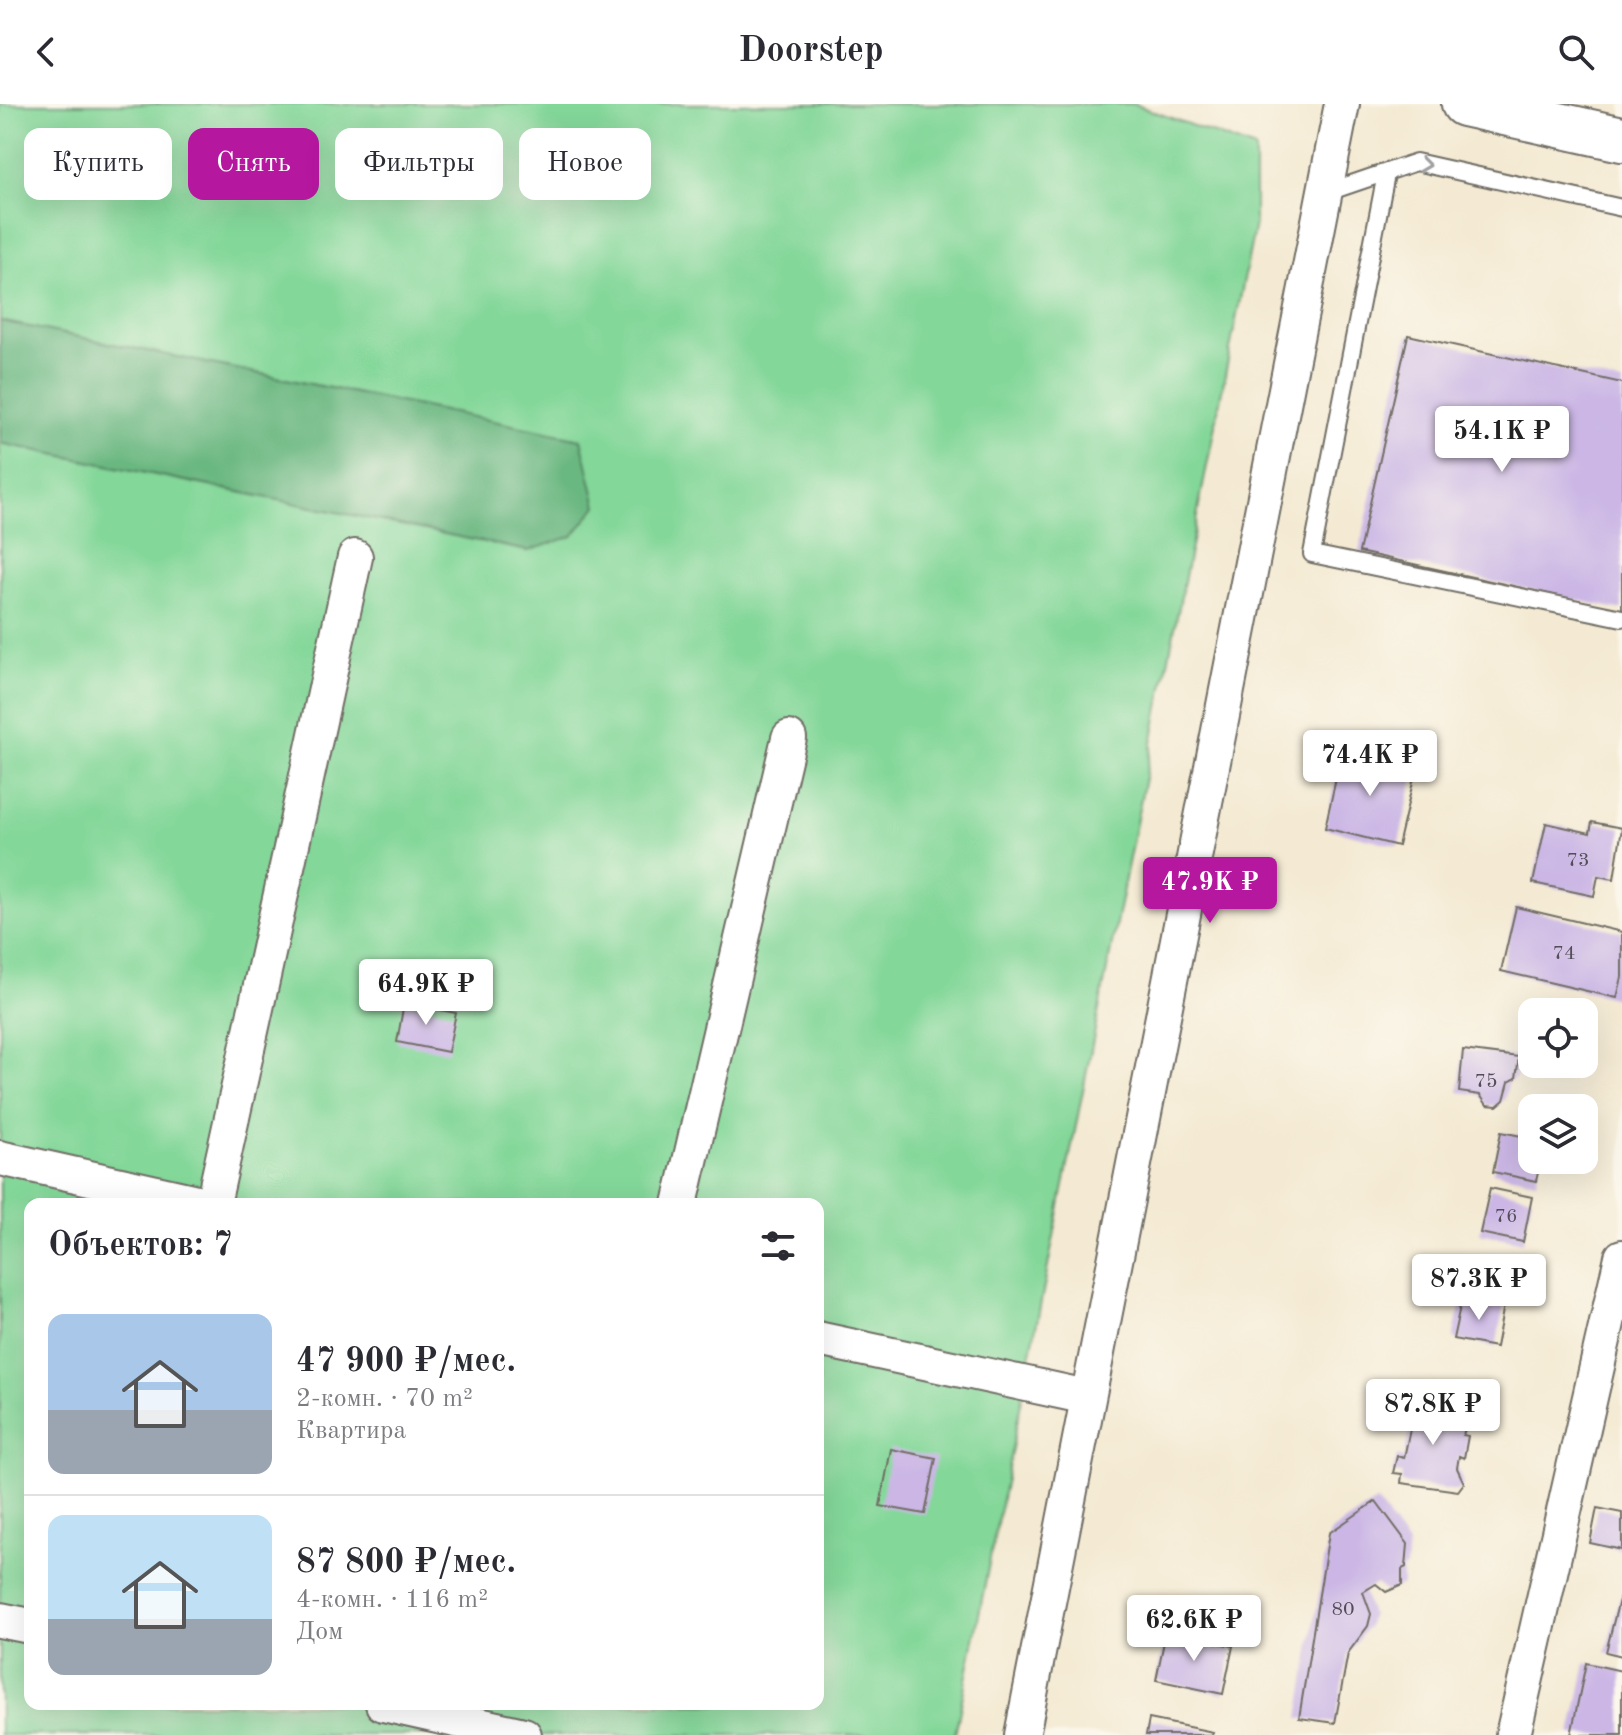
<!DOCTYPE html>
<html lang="ru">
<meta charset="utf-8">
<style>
body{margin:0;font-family:"Old Standard TT",serif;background:#f2f2f3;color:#2b2b33;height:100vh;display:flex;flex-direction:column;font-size:30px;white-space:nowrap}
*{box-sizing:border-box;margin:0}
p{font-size:26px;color:#7c7c81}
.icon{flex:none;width:44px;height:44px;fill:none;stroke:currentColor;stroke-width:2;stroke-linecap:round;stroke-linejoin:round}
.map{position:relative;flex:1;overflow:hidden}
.panel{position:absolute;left:24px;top:1094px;width:800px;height:512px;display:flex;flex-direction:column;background:#fff;border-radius:16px;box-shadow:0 8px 32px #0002}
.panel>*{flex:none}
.hud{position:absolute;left:24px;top:24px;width:800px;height:72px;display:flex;gap:16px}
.controls{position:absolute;left:1518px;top:894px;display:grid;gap:16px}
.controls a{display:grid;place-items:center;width:80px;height:80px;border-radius:16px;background:#fff;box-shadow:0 8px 32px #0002;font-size:40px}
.price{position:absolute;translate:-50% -68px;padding:0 18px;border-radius:8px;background:#fff;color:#222;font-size:26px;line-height:52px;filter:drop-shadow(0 2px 4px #0008)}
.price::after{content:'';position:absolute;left:50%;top:48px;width:24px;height:18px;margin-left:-12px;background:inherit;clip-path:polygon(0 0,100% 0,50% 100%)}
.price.on{background:#b5179e;color:#fff}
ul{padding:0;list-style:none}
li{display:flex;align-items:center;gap:24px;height:200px;padding:0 24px}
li+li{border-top:2px solid #e1e1e2}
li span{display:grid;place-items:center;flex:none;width:224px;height:160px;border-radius:16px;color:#555}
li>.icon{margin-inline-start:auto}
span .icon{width:96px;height:96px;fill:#fffc;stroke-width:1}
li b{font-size:34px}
h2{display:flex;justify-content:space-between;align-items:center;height:96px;padding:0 24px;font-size:34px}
.pill{padding:0 28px;border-radius:16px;background:#fff;box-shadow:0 8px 32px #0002;font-size:28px;line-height:72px}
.pill.on{background:#b5179e;color:#fff}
header{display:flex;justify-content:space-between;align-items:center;height:104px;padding:0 24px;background:#fff;font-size:36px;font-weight:700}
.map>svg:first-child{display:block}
.green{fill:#83d799;stroke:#578162;stroke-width:2;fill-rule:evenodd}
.forest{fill:#6ab881;stroke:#4a7256;stroke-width:2}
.building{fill:#cbb6e5}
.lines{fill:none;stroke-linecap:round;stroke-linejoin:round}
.service-casing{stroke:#716e66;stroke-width:20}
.minor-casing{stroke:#716e66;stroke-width:38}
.secondary-casing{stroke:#716e66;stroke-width:48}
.service{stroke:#fff;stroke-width:16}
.minor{stroke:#fff;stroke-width:34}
.secondary{stroke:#fff;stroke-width:44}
.oneway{stroke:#a0a0a0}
.labels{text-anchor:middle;stroke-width:6;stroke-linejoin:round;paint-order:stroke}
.number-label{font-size:20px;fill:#534e5a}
</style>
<header><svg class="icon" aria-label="back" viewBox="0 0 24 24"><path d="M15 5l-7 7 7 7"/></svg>Doorstep<svg class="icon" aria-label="search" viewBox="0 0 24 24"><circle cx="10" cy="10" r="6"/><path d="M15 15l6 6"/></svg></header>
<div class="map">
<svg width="1622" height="1631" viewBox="0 0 1622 1631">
<rect width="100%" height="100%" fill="#fbf7ec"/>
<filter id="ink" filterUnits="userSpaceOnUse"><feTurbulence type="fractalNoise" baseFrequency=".0125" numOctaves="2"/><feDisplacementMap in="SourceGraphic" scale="16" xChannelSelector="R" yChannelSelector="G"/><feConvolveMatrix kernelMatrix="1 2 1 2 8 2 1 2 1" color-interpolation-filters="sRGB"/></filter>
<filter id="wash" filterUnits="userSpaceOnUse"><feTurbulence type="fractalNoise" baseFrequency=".006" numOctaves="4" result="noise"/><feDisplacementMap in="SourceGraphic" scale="32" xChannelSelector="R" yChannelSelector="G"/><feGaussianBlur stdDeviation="1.8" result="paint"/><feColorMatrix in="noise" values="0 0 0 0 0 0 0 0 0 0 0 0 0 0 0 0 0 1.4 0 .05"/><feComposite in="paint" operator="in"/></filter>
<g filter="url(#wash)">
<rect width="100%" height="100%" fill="#f4ead3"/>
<path class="green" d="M0 0H1134L1255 45V120L955 1631H0V339L528 447 581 335 0 217ZM30 1100H818V1600H30Z"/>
<polygon class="forest" points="0,217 581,335 597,402 573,432 528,447 0,339"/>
<g id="blocks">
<g class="building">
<polygon points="1408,231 1622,279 1622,506 1359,448"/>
<polygon points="1342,647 1416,665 1398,742 1325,724"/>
<polygon points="1592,718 1622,724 1614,775 1598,772 1594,792 1533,779 1546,719 1590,729"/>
<polygon points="1516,803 1622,828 1622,873 1617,894 1501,867"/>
<polygon points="404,899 456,909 448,948 397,938"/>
<polygon points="1463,946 1519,953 1516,974 1509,978 1504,996 1497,1002 1487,1001 1480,991 1459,988"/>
<polygon points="1501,1028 1532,1034 1532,1056 1541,1056 1536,1077 1493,1068"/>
<polygon points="1490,1084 1532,1093 1523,1138 1480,1129"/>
<polygon points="1462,1193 1504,1201 1496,1243 1453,1235"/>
<polygon points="1410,1295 1470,1309 1463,1331 1468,1332 1464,1354 1459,1352 1457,1364 1464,1379 1458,1387 1401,1379 1402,1370 1393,1369 1397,1352 1404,1354 1411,1320 1405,1319"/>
<polygon points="891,1345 936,1354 925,1410 880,1402"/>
<polygon points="1376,1397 1408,1440 1406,1463 1402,1465 1402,1481 1386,1488 1376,1480 1363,1488 1371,1510 1368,1522 1348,1549 1335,1619 1299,1614 1329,1429"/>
<polygon points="1597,1404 1622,1409 1622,1446 1590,1439"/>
<polygon points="1620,1492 1622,1492 1622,1552 1606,1548"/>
<polygon points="1166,1528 1233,1542 1223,1590 1156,1576"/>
<polygon points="1586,1559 1622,1567 1622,1631 1571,1631"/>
<polygon points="1149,1615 1213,1628 1212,1631 1146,1631"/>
</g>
</g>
</g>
<g filter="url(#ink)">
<use href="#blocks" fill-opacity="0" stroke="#716e66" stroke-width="2"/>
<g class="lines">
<g class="service-casing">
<g id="service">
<polyline points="1386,70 1312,450 1622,514"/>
<polyline points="1325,89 1416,58 1622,104"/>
</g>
</g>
<g class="minor-casing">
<g id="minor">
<polyline points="0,1054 206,1100"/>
<polyline points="213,1100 355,453"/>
<polyline points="680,1100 789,634"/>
<polyline points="818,1235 1087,1293"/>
<polyline points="0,1516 30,1522"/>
<polyline points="383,1600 524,1631"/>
<polyline points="1022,1631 1342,0"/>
<polyline points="1513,1631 1622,1153"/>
</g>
</g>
<g class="secondary-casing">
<polyline id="secondary" points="1464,0 1622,35"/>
</g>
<use href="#service" class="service"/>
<use href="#minor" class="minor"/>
<use href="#secondary" class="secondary"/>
</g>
<defs><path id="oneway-chevron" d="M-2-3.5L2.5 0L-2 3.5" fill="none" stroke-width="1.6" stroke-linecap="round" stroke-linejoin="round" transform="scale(2)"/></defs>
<use class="oneway" href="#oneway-chevron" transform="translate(1425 61) rotate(8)"/>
</g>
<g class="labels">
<g class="number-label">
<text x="1578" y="762">73</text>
<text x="1564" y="855">74</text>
<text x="1486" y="983">75</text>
<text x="1506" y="1118">76</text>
<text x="1343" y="1511">80</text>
</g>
</g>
</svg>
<div class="controls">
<a><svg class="icon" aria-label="locate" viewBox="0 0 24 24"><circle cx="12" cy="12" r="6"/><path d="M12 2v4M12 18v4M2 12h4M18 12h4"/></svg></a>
<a><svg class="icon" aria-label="layers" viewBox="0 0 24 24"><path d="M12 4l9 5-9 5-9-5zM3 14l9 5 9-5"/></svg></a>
</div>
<b class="price" style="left:1502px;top:370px">54.1K ₽</b>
<b class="price" style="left:1370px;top:694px">74.4K ₽</b>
<b class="price on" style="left:1210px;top:821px">47.9K ₽</b>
<b class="price" style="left:426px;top:923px">64.9K ₽</b>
<b class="price" style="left:1479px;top:1218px">87.3K ₽</b>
<b class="price" style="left:1433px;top:1343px">87.8K ₽</b>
<b class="price" style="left:1194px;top:1559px">62.6K ₽</b>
<div class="hud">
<a class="pill">Купить</a>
<a class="pill on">Снять</a>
<a class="pill">Фильтры</a>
<a class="pill">Новое</a>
</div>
<section class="panel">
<h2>Объектов: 7<svg class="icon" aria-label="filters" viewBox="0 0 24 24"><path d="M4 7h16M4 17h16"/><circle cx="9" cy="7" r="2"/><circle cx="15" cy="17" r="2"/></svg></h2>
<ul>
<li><span style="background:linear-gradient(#a9c7e8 60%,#9aa5b1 0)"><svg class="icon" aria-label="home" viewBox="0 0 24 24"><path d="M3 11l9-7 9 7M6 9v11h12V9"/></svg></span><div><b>47 900 ₽/мес.</b><p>2-комн. · 70 m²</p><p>Квартира</p></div></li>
<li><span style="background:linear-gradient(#bfe0f5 65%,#9aa5b1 0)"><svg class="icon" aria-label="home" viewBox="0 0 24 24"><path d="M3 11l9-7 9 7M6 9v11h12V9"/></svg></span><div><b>87 800 ₽/мес.</b><p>4-комн. · 116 m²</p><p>Дом</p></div></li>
</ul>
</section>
</div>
